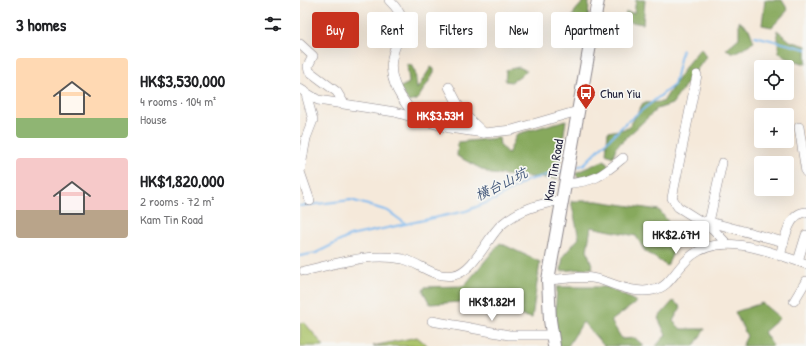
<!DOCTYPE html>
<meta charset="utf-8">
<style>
body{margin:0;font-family:"Patrick Hand","LXGW WenKai TC",sans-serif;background:#f2f2f2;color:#202124;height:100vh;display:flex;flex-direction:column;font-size:15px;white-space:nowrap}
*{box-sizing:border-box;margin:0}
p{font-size:13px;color:#757577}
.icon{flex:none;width:22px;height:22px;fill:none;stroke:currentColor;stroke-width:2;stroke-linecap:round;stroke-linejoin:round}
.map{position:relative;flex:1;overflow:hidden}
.sheet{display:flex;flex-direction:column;background:#fff;width:300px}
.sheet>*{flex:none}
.top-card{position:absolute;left:12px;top:12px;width:380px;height:36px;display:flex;gap:8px}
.tools{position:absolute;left:454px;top:60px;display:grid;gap:8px}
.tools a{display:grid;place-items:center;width:40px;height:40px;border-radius:4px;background:#fff;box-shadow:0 4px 16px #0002;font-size:20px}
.price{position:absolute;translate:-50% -34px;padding:0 9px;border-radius:4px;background:#fff;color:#222;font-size:13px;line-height:26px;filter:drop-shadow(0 1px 2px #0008)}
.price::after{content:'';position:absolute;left:50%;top:24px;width:12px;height:9px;margin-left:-6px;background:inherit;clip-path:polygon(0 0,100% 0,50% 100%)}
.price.current{background:#c8321e;color:#fff}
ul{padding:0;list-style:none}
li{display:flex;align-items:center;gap:12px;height:100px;padding:0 16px}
li span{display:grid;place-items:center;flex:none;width:112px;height:80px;border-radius:4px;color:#555}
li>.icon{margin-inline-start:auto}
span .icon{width:48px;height:48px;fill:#fffc;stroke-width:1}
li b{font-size:17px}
h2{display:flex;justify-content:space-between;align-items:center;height:48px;padding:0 16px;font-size:17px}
.pill{padding:0 14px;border-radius:4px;background:#fff;box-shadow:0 4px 16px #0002;font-size:14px;line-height:36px}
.pill.current{background:#c8321e;color:#fff}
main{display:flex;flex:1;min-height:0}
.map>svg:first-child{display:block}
.green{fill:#aac369;stroke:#667252}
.forest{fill:#87a95d;stroke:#54664c}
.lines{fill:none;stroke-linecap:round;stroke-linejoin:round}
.stream{stroke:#7ebaf0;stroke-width:2}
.minor-casing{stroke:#8c868a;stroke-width:10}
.major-casing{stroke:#8c868a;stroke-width:14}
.minor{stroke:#fff;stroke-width:9}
.major{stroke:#fff;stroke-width:12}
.labels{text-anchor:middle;stroke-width:3.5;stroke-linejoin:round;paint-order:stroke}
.poi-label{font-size:13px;fill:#22223b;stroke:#f6f6f2;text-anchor:start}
.street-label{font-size:13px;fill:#22223b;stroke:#f6f6f2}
.water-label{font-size:14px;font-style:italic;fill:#42577a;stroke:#f6f6f2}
</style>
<main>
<section class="sheet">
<h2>3 homes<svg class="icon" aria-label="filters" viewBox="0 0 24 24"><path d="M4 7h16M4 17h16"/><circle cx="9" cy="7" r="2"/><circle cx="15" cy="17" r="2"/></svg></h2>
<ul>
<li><span style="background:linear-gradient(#ffd9b3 75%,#8fb573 0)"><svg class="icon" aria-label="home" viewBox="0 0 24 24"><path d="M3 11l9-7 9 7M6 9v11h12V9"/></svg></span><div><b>HK$3,530,000</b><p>4 rooms · 104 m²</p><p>House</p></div></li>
<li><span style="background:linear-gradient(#f6c9c9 65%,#b9a48a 0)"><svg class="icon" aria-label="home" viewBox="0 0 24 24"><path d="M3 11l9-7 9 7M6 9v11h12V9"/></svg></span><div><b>HK$1,820,000</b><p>2 rooms · 72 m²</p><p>Kam Tin Road</p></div></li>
</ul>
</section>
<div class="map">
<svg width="506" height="346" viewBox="0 0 506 346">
<rect width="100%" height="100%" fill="#f6f6f2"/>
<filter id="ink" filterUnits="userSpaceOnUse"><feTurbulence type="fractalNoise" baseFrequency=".025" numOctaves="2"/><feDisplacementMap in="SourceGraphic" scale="8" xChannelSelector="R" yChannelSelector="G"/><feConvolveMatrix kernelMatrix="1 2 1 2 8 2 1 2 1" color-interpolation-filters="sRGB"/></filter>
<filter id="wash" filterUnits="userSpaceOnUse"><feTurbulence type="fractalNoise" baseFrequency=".012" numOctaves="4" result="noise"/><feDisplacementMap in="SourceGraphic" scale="16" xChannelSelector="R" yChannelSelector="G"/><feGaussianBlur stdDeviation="0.9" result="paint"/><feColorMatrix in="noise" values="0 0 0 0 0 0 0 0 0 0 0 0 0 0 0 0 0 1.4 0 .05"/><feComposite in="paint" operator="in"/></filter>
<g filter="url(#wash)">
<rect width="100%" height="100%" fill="#f5e9da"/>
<g class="green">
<polygon points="4,322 24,346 0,346 0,323"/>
<polygon points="117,337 128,346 73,346"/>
</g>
<g class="forest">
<polygon points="285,0 289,0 288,25 282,38 271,20 275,11"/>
<polygon points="336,0 345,0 343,24 325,21 326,12 334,13"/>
<polygon points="465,0 482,0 488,10 472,27 462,25"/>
<polygon points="439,21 449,29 454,42 434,53 426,49 439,38"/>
<polygon points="477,30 490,41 506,46 506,64 484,57 479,52"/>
<polygon points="401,48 406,57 372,104 357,109 316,147 313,157 306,154 308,132 329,128 343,103 363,102 388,63"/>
<polygon points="107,64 111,65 115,72 117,89 131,67 134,69 134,73 117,100 109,102 99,88 109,83"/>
<polygon points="219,67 227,71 211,82 205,81 206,70"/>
<polygon points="266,120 257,179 191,174 157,156 158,142 199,138 200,145 208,154 217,134"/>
<polygon points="305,160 311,169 279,179 275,173"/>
<polygon points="271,201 297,201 359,210 380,237 367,266 345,251 336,236 291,227 287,250 293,268 261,271 263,256 279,238"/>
<polygon points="200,243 240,262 232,318 160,302 130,304 123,291 125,287 164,286"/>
<polygon points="257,287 307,287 337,302 311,321 322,339 335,338 344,346 304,346 283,322 268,346 257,346 254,331"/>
<polygon points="373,301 381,307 373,321 381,329 405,329 394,346 356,346 366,335 358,318"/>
<polygon points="462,303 480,318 464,332 473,346 442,346 447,336 435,312"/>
</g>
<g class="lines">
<g class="stream">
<polyline points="455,36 506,49"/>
<polyline points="273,168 283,165 327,122 374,85 382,50"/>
<polyline points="0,206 51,200 88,211 106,224"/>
<polyline points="0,256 16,253 50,236 166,211 196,199 228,180 263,171"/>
</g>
</g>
</g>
<g filter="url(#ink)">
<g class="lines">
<g class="minor-casing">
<g id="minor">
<path d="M89 0C116 27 96 32 92 59 88 82 103 101 116 117"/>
<polyline points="0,44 13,56 8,66 9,71 37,92 43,102"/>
<polyline points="397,75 372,198 378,207 413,229 427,244"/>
<polyline points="149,87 162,112 184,133"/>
<polyline points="0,89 18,100 95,112 149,128 184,133 212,130 278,111"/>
<polyline points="6,94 13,120 6,138 0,172 10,201"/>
<polyline points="499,127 506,172"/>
<path d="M265 184C296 181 300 177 323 158"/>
<polyline points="406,221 484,242"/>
<polyline points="409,222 422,163"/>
<path d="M480 256C484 242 488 213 506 212"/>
<polyline points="498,261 506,235"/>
<path d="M4 271C36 264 69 252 103 259 120 263 134 279 154 275 174 271 187 238 201 225 219 209 240 204 262 200"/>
<path d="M248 280C264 279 282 275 297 279 316 284 332 294 353 290 368 288 374 273 384 263 415 227 469 252 506 264"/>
<polyline points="494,301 506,281"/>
<polyline points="132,321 209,335 252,335"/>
</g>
</g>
<g class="major-casing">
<polyline id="major" points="254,346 250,320 248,280 298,0"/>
</g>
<use href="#minor" class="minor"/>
<use href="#major" class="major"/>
</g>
</g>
<defs>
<g id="bus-pin" transform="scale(1)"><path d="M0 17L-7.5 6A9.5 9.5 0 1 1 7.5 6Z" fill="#c8321e" stroke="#f6f6f2"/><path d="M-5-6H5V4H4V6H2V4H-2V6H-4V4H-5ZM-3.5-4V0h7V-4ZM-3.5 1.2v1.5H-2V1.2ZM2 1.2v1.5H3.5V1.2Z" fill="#fff"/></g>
</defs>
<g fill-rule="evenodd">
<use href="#bus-pin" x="286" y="93"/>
</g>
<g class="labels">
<g class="poi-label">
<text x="300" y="98">Chun Yiu</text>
</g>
<g class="street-label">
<text transform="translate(253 170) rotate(-80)" y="5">Kam Tin Road</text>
</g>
<g class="water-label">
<text transform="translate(201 184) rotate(-26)" y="5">橫台山坑</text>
</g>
</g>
</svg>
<div class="tools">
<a><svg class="icon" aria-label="locate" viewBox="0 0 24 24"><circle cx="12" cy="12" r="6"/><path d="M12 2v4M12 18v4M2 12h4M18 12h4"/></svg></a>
<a>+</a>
<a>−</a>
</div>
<b class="price current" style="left:140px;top:136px">HK$3.53M</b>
<b class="price" style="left:376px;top:255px">HK$2.67M</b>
<b class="price" style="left:192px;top:322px">HK$1.82M</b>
<div class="top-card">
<a class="pill current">Buy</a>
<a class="pill">Rent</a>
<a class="pill">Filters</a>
<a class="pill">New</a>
<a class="pill">Apartment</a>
</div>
</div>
</main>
